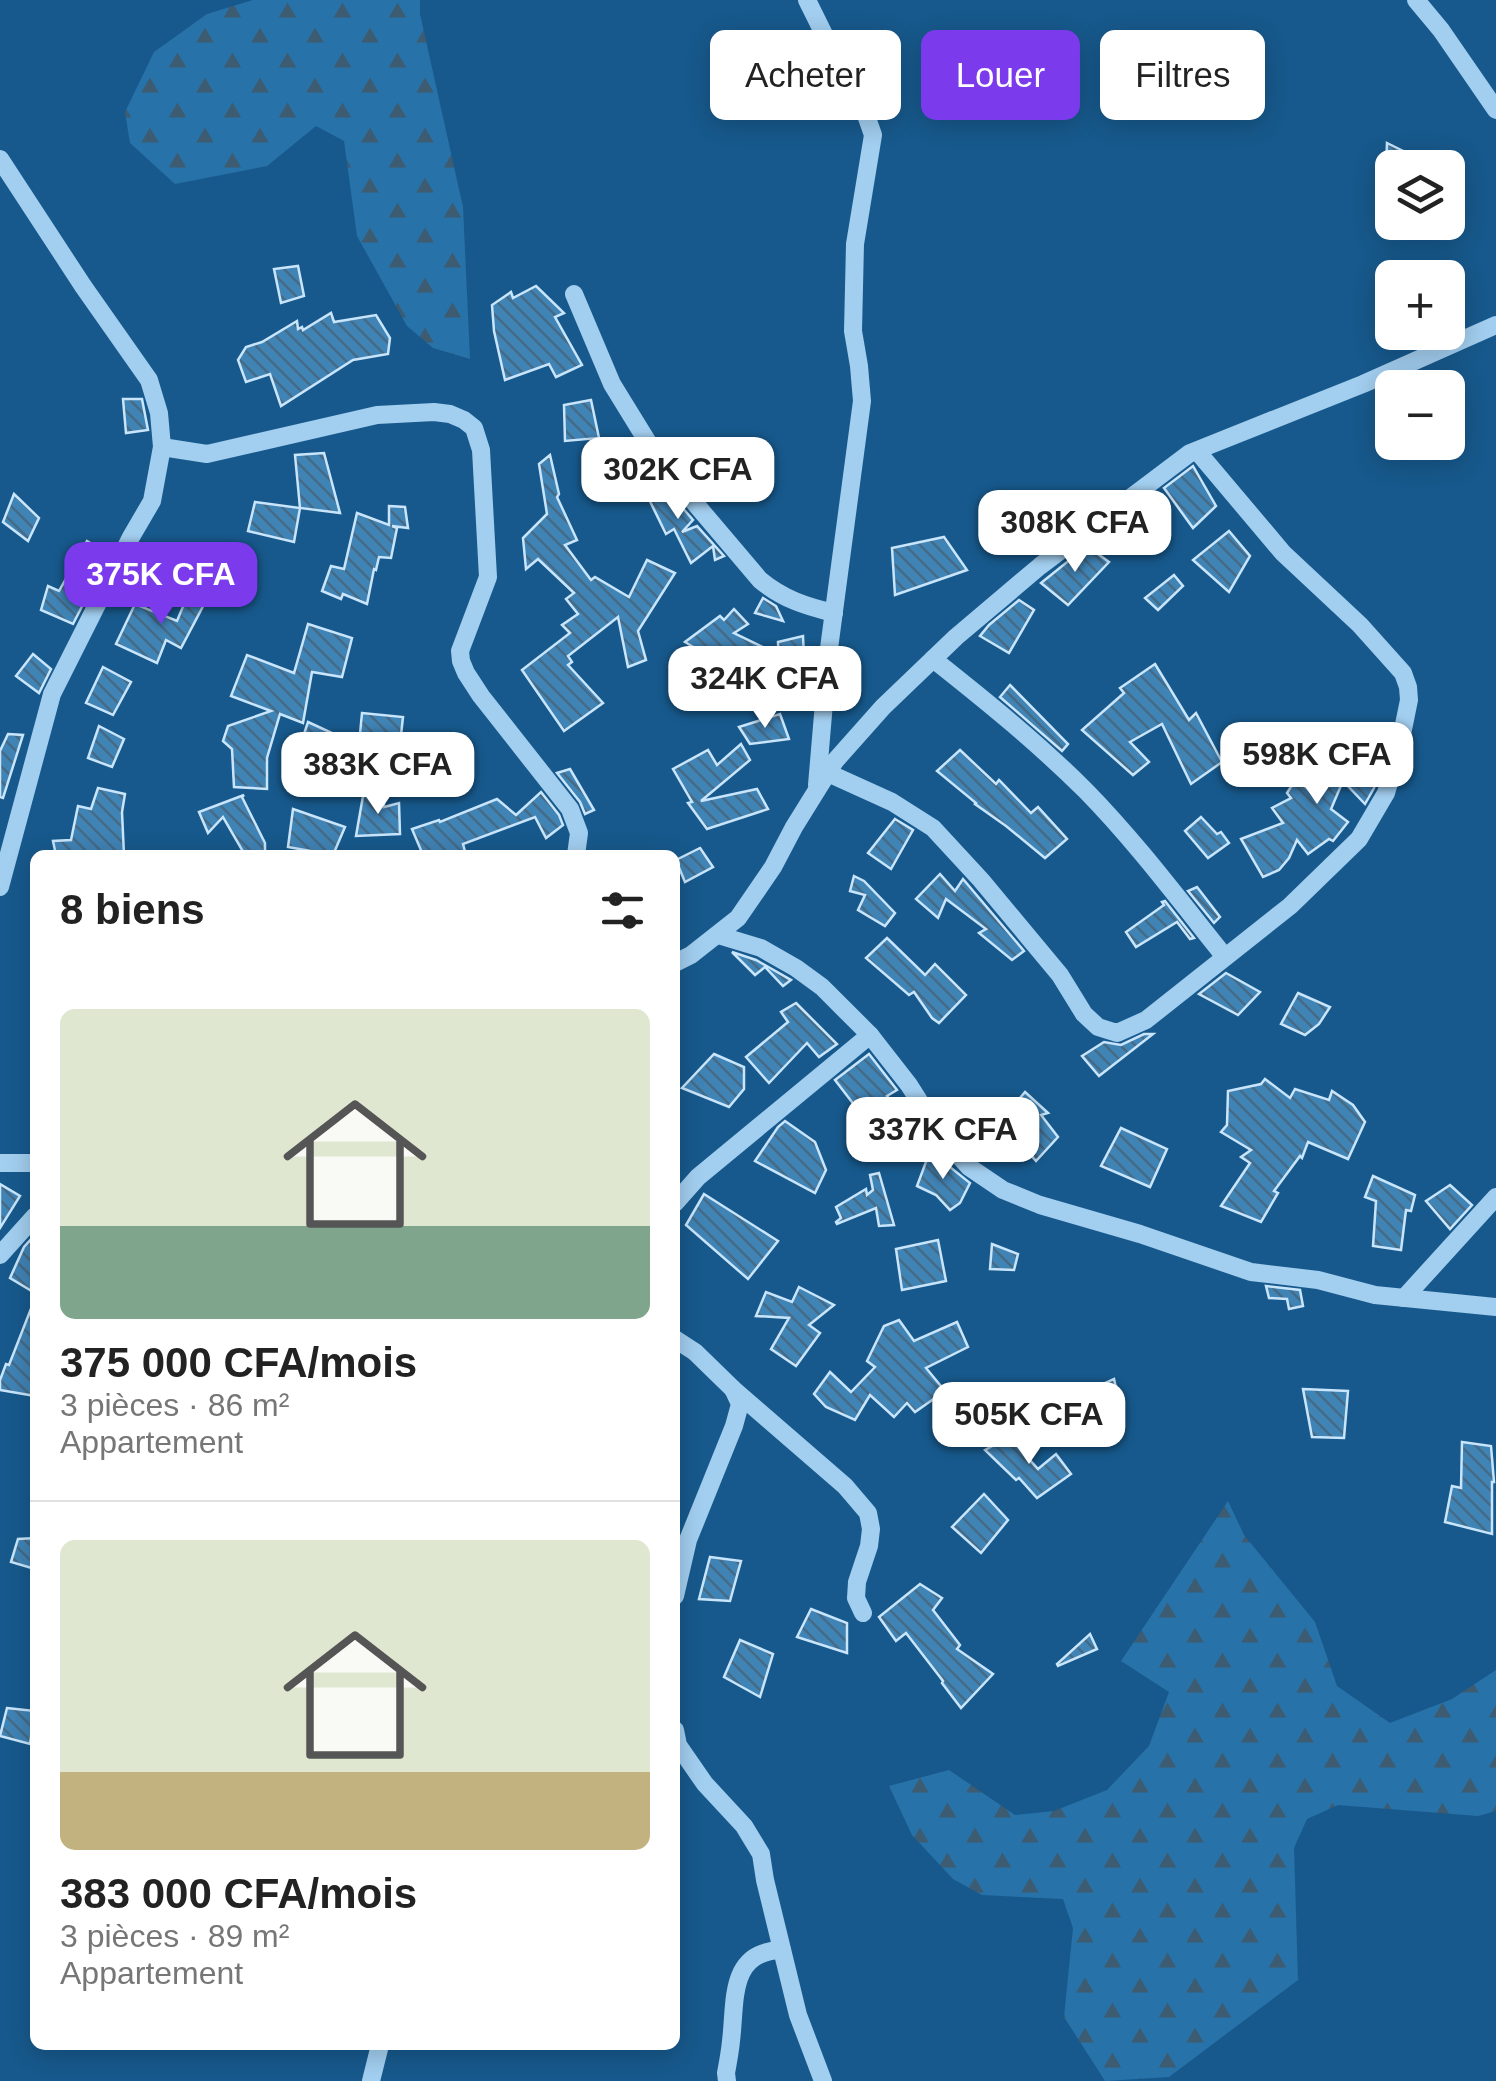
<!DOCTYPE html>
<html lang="fr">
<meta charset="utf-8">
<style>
body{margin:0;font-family:Helvetica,sans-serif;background:#f2f2f2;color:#222;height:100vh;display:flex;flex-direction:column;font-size:38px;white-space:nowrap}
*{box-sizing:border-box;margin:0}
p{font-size:32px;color:#767676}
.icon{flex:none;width:55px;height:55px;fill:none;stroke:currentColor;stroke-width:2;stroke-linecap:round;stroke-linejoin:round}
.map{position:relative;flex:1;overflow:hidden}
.drawer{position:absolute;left:30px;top:850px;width:650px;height:1200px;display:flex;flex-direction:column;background:#fff;border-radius:15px;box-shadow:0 5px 25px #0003}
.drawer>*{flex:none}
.top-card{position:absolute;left:710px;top:30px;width:635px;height:90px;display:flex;gap:20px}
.fabs{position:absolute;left:1375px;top:150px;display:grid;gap:20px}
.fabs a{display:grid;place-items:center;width:90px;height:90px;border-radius:15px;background:#fff;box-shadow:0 5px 25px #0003;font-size:50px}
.price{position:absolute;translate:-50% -85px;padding:0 22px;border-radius:20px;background:#fff;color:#222;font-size:32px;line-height:65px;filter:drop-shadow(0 2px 5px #0008)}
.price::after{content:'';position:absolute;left:50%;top:60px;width:30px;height:22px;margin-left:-15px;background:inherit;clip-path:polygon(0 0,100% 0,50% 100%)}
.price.current{background:#7c3aed;color:#fff}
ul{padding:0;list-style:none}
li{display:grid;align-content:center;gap:20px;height:530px;padding:0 30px}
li+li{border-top:2px solid #e0e0e0}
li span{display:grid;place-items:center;height:310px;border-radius:15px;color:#555}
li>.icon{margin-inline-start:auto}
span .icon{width:180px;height:180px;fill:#fffc;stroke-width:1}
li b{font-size:42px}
h2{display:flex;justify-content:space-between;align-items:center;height:120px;padding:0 30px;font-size:42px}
.tag{padding:0 35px;border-radius:15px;background:#fff;box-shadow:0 5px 25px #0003;font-size:35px;line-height:90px}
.tag.current{background:#7c3aed;color:#fff}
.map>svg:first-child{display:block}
.forest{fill:url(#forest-firs)}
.building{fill:url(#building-back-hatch);stroke:#c8e5fb;stroke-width:2.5}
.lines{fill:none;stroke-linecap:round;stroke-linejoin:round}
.minor{stroke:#a2ceef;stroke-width:18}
</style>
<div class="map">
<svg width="1496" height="2081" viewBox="0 0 1496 2081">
<defs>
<pattern id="forest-firs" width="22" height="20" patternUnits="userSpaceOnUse" patternTransform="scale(2.5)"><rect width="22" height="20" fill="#2772a9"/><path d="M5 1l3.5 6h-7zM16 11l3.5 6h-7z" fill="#3d5b71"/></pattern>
<pattern id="building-back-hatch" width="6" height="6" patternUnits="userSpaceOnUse" patternTransform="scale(2.5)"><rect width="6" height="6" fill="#4083b5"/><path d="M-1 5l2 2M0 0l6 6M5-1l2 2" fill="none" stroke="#456a86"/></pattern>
</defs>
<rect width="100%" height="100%" fill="#17598c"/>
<g class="forest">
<polygon points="253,0 420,0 420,14 463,207 470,359 433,348 407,326 357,236 344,141 316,126 267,166 175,184 130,143 125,112 154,52 207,14"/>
<polygon points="1228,1501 1244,1535 1315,1622 1337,1686 1390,1723 1452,1699 1496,1670 1496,1811 1478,1816 1338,1805 1307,1819 1294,1848 1298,1980 1169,2077 1105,2081 1064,2017 1073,1928 1063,1899 982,1895 953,1879 912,1835 889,1786 949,1770 1015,1815 1054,1811 1107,1790 1149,1746 1169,1692 1121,1661"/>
</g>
<g class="building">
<polygon points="1387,143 1438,168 1386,168"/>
<polygon points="298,266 304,296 281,303 274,269"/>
<polygon points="536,286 564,313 555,317 582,365 556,377 549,364 505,380 494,331 492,305 511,292 513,298"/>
<polygon points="331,313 334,322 376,315 390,338 388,354 353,360 281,406 270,374 246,382 238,360 246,347 262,342 297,321 298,329 302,327 303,330"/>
<polygon points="123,399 142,399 148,430 126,433"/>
<polygon points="591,400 599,438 565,441 564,405"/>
<polygon points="324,453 340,513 300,508 295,455"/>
<polygon points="550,455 559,494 557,497 577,540 565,545 591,580 595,577 629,597 647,560 675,573 638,631 646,660 628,667 618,617 568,656 572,662 568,665 603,703 564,731 522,670 570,633 562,625 578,614 566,599 574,593 538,559 526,569 523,538 547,514 539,464"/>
<polygon points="691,460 712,497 709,500 680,467"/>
<polygon points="1193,466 1216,506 1193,528 1164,488"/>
<polygon points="641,483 661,483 693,520 682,532 697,526 724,556 715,560 713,546 691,563 674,529 666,534"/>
<polygon points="14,494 39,518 28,541 3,522"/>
<polygon points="255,502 300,508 294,542 248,531"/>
<polygon points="389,506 405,507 408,528 392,526 397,528 391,558 379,557 376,570 374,569 367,604 343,594 341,599 322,591 331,566 344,569 357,513 389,525"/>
<polygon points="1229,531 1250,556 1229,592 1193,560"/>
<polygon points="944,537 967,570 895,595 892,548"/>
<polygon points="87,541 109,554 73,624 41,610 48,586 59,591"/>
<polygon points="1087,546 1109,562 1068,605 1041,583"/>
<polygon points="1174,575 1183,586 1158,610 1145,598"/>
<polygon points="192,585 210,593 181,648 166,640 157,663 116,644 135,604 177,621"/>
<polygon points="763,598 776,606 783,621 755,613"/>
<polygon points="1019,600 1034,610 1009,653 980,636 989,625"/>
<polygon points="734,609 748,624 734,633 771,651 720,683 698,650 685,642 720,616 724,620"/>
<polygon points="308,624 352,638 342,677 312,672 303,723 280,714 267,758 267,789 234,787 232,749 223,741 228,726 271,711 231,696 247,655 294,673"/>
<polygon points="803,636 805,679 780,685 778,642"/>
<polygon points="33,654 51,669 39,693 16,676"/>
<polygon points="1155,664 1189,720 1196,713 1222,762 1191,784 1162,724 1130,742 1149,762 1133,775 1082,730 1124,693 1120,688"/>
<polygon points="103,667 131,682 113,715 86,703"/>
<polygon points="1010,685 1068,744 1062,751 1000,697"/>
<polygon points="362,713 403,717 400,744 360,734"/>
<polygon points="780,714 789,739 750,744 739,727"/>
<polygon points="308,722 332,733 328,771 294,764"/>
<polygon points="99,726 124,739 112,767 88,758"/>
<polygon points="1361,729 1385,752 1374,788 1365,804 1343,781 1331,809 1348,822 1333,841 1329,839 1308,854 1297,840 1289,858 1279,870 1263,877 1241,839 1283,823 1272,808 1291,798 1287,793 1296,779 1311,792 1329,754 1340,762"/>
<polygon points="8,734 23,735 3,798 0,797 0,751"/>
<polygon points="741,744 750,760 701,801 757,789 768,809 707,829 688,803 692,802 673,769 708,750 717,765"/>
<polygon points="960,750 996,784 999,780 1031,813 1038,807 1067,839 1045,858 1006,826 975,804 976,803 937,771"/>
<polygon points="570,769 594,810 585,814 580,802 557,773"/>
<polygon points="98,788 125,794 122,812 124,855 56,855 53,841 71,840 78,806 91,809"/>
<polygon points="541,792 559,815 563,825 546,838 535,817 463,844 466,855 423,855 412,829 439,820 440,822 497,799 516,815"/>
<polygon points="244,795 242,797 265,843 265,855 245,855 223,817 208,833 199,812"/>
<polygon points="384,795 384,807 399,803 400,834 356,836 363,796"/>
<polygon points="293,809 345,827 333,855 288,847"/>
<polygon points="1201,817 1217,834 1221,832 1229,843 1208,858 1185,831"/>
<polygon points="895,819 913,830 891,869 868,853"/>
<polygon points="700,848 713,867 685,882 676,860"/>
<polygon points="940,874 955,891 963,879 1024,951 1012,960 979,933 986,929 946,899 938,918 916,899"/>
<polygon points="854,876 864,881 895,913 885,926 858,910 865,895 850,891"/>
<polygon points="1197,887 1220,917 1214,923 1188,891"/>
<polygon points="1165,901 1194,938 1190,939 1177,922 1136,947 1126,932 1164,905 1162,902"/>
<polygon points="887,938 925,975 935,964 966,995 939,1023 932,1018 914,992 909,995 866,958"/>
<polygon points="732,952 756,960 791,980 783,986 765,967 755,975"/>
<polygon points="1226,973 1260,992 1238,1015 1199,994"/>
<polygon points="1298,993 1330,1007 1319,1024 1305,1035 1281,1024"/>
<polygon points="796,1003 837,1044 819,1057 807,1043 769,1083 746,1057 788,1022 781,1012"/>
<polygon points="1144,1034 1153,1034 1099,1076 1082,1056 1104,1042 1121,1045"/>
<polygon points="714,1054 744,1067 744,1089 729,1107 682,1088"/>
<polygon points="869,1054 897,1090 887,1096 890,1100 865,1119 835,1080"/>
<polygon points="1265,1079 1290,1098 1295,1089 1329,1100 1332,1091 1353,1105 1365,1122 1348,1159 1308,1142 1302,1158 1300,1156 1274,1191 1278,1193 1261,1222 1221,1206 1250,1163 1241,1157 1251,1150 1221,1132 1227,1125 1228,1091 1261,1084"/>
<polygon points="1025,1092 1048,1113 1041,1115 1058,1137 1036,1161 1000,1122"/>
<polygon points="785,1121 815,1142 826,1170 815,1193 755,1161 778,1127"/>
<polygon points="1121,1128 1167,1149 1150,1187 1101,1166"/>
<polygon points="930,1151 970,1183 960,1203 950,1210 936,1195 917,1186"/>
<polygon points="879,1173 894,1225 879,1226 876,1208 837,1224 836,1222 841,1218 836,1207 866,1189 867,1195 873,1190 870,1175"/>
<polygon points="1373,1176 1415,1195 1411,1211 1406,1210 1401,1250 1373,1246 1376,1201 1365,1197"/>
<polygon points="0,1184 20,1196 0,1228"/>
<polygon points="1450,1185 1472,1205 1450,1229 1426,1201"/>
<polygon points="704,1194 778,1241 748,1279 686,1225"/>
<polygon points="35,1235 35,1293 10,1278 24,1247"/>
<polygon points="938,1240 946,1281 902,1290 896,1249"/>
<polygon points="992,1244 1018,1254 1014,1270 990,1269"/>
<polygon points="1266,1286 1300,1290 1303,1306 1289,1309 1287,1299 1269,1298"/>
<polygon points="799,1287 834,1305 809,1325 820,1333 796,1366 771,1349 789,1318 756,1316 766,1292 792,1302"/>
<polygon points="34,1301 35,1301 35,1396 0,1390 0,1380 6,1364 9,1365"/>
<polygon points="899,1320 914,1341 957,1322 968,1347 926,1368 945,1391 915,1412 907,1403 894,1417 870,1395 855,1420 826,1407 814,1394 830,1372 851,1392 875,1367 867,1361 884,1326"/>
<polygon points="1114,1379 1123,1418 1082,1421 1083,1393"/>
<polygon points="1303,1389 1348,1391 1344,1438 1312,1437"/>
<polygon points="1009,1437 1038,1469 1056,1454 1071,1474 1037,1498 1019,1478 1016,1480 985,1450"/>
<polygon points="1462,1442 1491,1446 1494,1482 1492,1482 1492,1534 1445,1522 1452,1486 1461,1488"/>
<polygon points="984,1494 1008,1520 981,1553 952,1527"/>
<polygon points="35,1538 35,1569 11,1562 18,1539"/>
<polygon points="710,1557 741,1561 730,1601 699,1599"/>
<polygon points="920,1584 942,1598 933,1610 960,1645 957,1649 993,1674 961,1708 942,1683 943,1681 906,1633 896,1641 879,1617"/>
<polygon points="811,1609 847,1623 847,1653 797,1637"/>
<polygon points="1090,1634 1097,1649 1058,1666 1057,1664"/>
<polygon points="740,1640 773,1654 760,1697 724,1677"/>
<polygon points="7,1708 35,1711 30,1744 0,1736"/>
</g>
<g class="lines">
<g class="minor">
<polyline points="807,0 854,95 866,115 873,135 855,244 853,331 859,366 862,401 828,656 817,785"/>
<polyline points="1416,0 1441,30 1496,110"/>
<polyline points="0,159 83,286 149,380 159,413 162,447 152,501 131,537 52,694 0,887"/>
<path d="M574 294 612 384 660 462 760 580C783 599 805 606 834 613"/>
<polyline points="162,447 207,454 377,415 434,412 450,414 464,420 474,428 481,450 488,577 460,651 461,661 466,673 481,696 570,809 579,833 576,855"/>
<path d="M933 659C986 701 1038 743 1086 791 1136 842 1180 901 1225 957"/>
<polyline points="828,773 892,802 933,828 981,880 1060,975 1084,1014 1098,1027 1117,1033 1146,1020 1290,906 1359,839 1386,793 1399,749 1409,700 1408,687 1403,673 1360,625 1283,553 1197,451"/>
<polyline points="718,935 761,948 796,968 822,987 870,1035 909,1085 942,1137 969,1167 1003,1190 1040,1205 1140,1234 1251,1272 1318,1280 1375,1295 1496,1307"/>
<polyline points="675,963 691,955 738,918 773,867 794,827 835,761 883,707 956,637 1040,566 1190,453 1363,384 1496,325"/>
<polyline points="0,1163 35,1163"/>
<polyline points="675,1203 698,1177 870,1035"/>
<polyline points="0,1255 35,1216"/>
<polyline points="1404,1298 1496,1197"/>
<polyline points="675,1339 695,1352 733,1389 845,1486 868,1513 871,1529 869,1546 857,1582 856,1598 863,1613"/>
<polyline points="675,1596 688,1540 734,1426 740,1404 733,1389"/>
<polyline points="675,1730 678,1745 705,1784 744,1826 761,1854 765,1880 798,2015 823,2081"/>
<polyline points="371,2081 380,2045"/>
<path d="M727 2081 726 2073C728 2062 730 2052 731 2041 736 2002 728 1951 782 1950"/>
</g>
</g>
</svg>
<div class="fabs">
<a><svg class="icon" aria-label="layers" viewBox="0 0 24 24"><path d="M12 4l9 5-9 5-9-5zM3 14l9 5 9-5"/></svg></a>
<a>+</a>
<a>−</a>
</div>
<b class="price" style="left:678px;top:522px">302K CFA</b>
<b class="price" style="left:1075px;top:575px">308K CFA</b>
<b class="price current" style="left:161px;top:627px">375K CFA</b>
<b class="price" style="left:765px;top:731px">324K CFA</b>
<b class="price" style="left:1317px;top:807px">598K CFA</b>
<b class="price" style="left:378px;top:817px">383K CFA</b>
<b class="price" style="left:943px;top:1182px">337K CFA</b>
<b class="price" style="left:1029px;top:1467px">505K CFA</b>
<div class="top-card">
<a class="tag">Acheter</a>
<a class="tag current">Louer</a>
<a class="tag">Filtres</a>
</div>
<section class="drawer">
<h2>8 biens<svg class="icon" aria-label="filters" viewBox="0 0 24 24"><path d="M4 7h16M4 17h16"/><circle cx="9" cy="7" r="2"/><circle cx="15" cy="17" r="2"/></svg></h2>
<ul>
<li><span style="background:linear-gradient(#dfe7d0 70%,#7fa58c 0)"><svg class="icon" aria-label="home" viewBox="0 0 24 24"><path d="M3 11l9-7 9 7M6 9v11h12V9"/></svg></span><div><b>375 000 CFA/mois</b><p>3 pièces · 86 m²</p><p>Appartement</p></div></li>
<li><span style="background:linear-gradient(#dfe7d0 75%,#c2b280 0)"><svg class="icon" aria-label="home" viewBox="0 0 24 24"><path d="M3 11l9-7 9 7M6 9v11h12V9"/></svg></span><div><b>383 000 CFA/mois</b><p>3 pièces · 89 m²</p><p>Appartement</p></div></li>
</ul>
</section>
</div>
